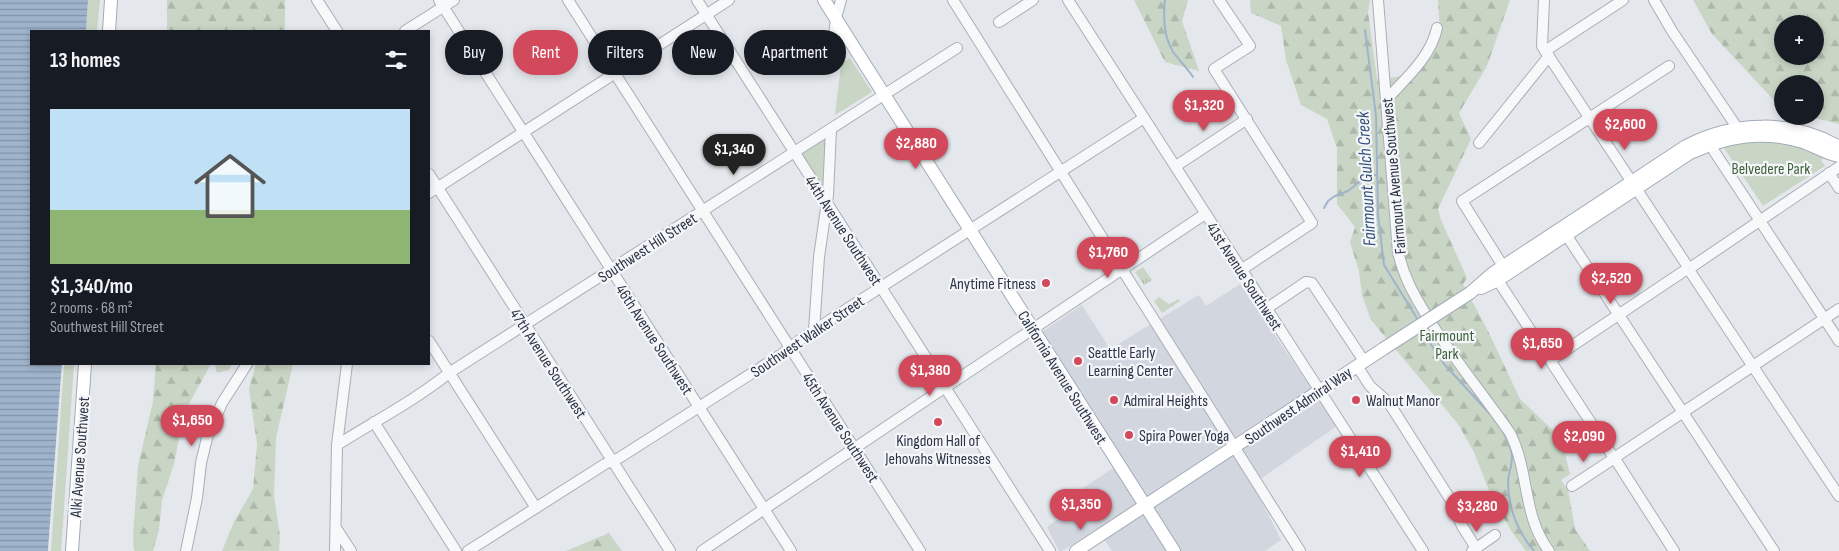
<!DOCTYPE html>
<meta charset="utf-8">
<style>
body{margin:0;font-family:"Sofia Sans Condensed",sans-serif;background:#242831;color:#f1f3f6;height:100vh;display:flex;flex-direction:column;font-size:19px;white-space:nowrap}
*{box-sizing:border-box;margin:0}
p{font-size:16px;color:#9ea1a6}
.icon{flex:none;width:28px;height:28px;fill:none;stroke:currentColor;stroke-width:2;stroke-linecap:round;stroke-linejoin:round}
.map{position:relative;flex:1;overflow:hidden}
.side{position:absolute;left:30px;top:30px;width:400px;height:335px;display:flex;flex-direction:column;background:#171b24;border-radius:0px;box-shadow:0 2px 8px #0003}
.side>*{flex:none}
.hud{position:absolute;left:445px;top:30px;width:475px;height:45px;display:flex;gap:10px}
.tools{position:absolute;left:1774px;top:15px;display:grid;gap:10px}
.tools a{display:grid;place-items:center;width:50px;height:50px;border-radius:50%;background:#171b24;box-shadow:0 2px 8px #0003;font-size:25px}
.price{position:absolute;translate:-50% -42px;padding:0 11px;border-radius:18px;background:#d1495b;color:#fff;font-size:16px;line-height:32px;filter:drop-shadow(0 1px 2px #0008)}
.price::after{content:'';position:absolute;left:50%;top:30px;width:15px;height:11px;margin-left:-8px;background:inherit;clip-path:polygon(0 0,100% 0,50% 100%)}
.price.on{background:#222;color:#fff}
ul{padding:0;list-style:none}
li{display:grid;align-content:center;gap:10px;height:265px;padding:0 20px}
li+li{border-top:1px solid #363941}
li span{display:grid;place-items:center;height:155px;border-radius:0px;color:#555}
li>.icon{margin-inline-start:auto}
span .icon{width:90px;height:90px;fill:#fffc;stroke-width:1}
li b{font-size:21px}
h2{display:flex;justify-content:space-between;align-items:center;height:60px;padding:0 20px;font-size:21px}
.tag{padding:0 18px;border-radius:22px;background:#171b24;box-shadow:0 2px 8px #0003;font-size:18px;line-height:45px}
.tag.on{background:#d1495b;color:#fff}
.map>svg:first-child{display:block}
.built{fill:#d2d6de}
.grass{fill:url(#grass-tufts)}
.forest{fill:url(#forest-firs);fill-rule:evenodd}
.park{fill:#c9d6c5}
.water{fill:url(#water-rules)}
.pier{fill:#e4e7ec}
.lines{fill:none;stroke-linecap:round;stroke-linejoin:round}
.stream{stroke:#9fb4cc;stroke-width:2}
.minor-casing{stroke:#a9aeb7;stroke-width:12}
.major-casing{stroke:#a3abb8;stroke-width:14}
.minor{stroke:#f7f8fa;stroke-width:10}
.major{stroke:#fff;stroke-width:12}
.major-bridge-casing{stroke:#a3abb8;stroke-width:14;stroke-linecap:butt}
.major-bridge{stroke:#fff;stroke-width:12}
.poi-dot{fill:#d1495b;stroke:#f4f6f9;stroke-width:2}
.labels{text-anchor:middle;stroke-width:4.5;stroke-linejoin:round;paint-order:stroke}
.park-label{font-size:16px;fill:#3f6138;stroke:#f4f6f9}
.street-label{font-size:16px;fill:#2b3445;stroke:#f4f6f9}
.poi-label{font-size:16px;fill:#2b3445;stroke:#f4f6f9;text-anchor:start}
.water-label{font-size:18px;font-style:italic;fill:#34527a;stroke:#f4f6f9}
</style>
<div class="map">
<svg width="1839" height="551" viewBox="0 0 1839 551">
<defs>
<pattern id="grass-tufts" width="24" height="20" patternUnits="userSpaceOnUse" patternTransform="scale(1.25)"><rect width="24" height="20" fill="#c9d6c5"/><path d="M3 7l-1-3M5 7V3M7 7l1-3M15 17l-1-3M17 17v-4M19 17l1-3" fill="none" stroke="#adb8ab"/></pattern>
<pattern id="forest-firs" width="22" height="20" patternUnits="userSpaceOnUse" patternTransform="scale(1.25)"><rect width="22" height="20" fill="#c9d6c5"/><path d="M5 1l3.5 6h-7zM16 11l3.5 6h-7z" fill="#adb8ab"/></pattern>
<pattern id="water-rules" width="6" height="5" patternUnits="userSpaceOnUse" patternTransform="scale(1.25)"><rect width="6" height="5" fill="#9fb4cc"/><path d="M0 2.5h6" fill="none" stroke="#8293a7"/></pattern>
</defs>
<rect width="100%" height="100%" fill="#e4e7ec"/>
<polygon class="built" points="1240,284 1337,426 1253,484 1281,540 1265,551 1112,551 1097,529 1062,551 1059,551 1047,527 1079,504 1077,492 1124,461 1042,332 1082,305 1110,349 1199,295 1206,306"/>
<g class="grass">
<polygon points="1143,267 1152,280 1144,285 1135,272"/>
<polygon points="1159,297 1169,304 1179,299 1180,301 1162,313 1154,301"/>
</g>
<g class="forest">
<rect x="167" y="0" width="118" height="31"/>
<polygon points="1134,0 1188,0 1182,21 1199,71 1165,62"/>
<polygon points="1250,0 1370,0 1368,12 1377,79 1415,75 1440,33 1438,0 1510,0 1487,66 1459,113 1471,139 1438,209 1441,220 1467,278 1463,284 1489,333 1520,399 1561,438 1570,474 1561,480 1568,490 1575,529 1590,551 1526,551 1512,532 1492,498 1474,452 1458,424 1371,320 1362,295 1359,271 1350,242 1355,227 1337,204 1337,148 1327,119 1301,105 1286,60 1281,26 1251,13"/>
<path d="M1693 0H1839V124L1807 116H1815V84H1782V109L1712 34ZM1782 24H1815V56H1782Z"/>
<polygon points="156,364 211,364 184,413 174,464 162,500 159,530 153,551 134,551 133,536 138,466 153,401"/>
<polygon points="215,364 232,364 229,370 217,373"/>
<polygon points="256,364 293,364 276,438 274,496 280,536 279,551 222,551 234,522 253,489 257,444 249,389"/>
<polygon points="609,533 622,551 566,551"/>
</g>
<g class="park">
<polygon points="88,0 100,0 97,31 86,31"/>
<polygon points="850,58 872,92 835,115 841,64"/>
<polygon points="826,136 824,190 802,157 803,151"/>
<polygon points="1744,142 1786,142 1825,156 1821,160 1825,166 1763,206 1724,148 1730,144"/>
<polygon points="62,364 74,364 61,551 48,551"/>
</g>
<polygon class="water" points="0,0 88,0 86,31 31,31 31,364 62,364 48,551 0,551"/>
<polygon class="pier" points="62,364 64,364 51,551 48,551"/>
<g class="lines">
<g class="stream">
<path d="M1165 0C1163 17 1164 37 1173 52 1179 60 1187 68 1193 77"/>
<polyline points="1365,30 1376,116 1378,214 1384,265 1418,320"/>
<polyline points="1324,208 1328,201 1335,196 1348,191 1364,178 1372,175 1377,175"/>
<polyline points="1422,328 1428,340 1444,364 1490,414"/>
<path d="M1503 432C1507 439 1512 449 1512 457 1512 465 1509 473 1508 480 1508 507 1517 531 1534 551"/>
</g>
<g class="minor-casing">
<g id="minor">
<polyline points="317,0 337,31"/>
<polyline points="439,0 791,551"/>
<polyline points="568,0 920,551"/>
<polyline points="697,0 943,384"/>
<polyline points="953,0 1120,266"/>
<polyline points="1068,0 1423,551"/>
<polyline points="1219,0 1250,46 1214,69 1312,223 1241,270"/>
<path d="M1378 0 1398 252C1404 278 1414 295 1428 318 1453 358 1483 394 1510 433 1530 473 1522 515 1549 551"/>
<polyline points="1544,0 1542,46 1686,264"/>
<polyline points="1654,0 1672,31 1738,129"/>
<polyline points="999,22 1033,0"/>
<polyline points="405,31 454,0"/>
<polyline points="1545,51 1623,0"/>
<polyline points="831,63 836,18 841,0"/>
<path d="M1386 100C1405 79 1431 57 1437 28"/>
<polyline points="1710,139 1714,151 1839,341"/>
<polyline points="1479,143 1549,56"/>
<polyline points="1176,166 1247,119"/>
<polyline points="1829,173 1839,188"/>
<polyline points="429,174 670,551"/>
<polyline points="429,193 729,0"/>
<polyline points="1563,230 1774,551"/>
<polyline points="1693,266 1839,167"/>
<polyline points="1126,267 1205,214"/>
<polyline points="1506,271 1462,201 1669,66"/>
<polyline points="1691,273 1839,496"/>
<polyline points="1125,274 1300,551"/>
<polyline points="1495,276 1612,455"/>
<polyline points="1266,309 1306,282 1312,283 1364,361"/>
<polyline points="814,330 819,257 828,195 831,129"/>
<polyline points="429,341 536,508"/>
<polyline points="1551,360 1684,271"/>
<polyline points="1357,366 1370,386 1389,403 1452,502 1462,526 1476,548"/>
<polyline points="949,385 1118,272"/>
<polyline points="948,392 1050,551"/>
<polyline points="374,422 456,551"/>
<path d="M337 445C375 421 414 401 449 373L957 48"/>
<polyline points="1617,456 1839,309"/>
<polyline points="1617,462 1674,551"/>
<polyline points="1572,486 1610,461"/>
<polyline points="336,528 351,551"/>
<polyline points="186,551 197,498 201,463 207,438 222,403 247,364"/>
<polyline points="335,551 337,445 347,364"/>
<polyline points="468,551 605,464 619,458 782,354 797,342 836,316 1144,118"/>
<polyline points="702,551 941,390"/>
<polyline points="1472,551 1495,535"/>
</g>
</g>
<g class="major-casing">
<g id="major">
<polyline points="824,0 1174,551"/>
<polyline points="109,31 111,0"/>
<path d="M1481 288 1498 280 1690 153C1729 136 1762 130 1803 142 1815 146 1826 154 1839 156"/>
<path d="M1470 293 1493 273 1686 146C1734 121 1792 119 1839 147"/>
<polyline points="72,551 85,364"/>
<polyline points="1076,551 1383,349"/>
</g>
</g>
<use href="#minor" class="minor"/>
<use href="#major" class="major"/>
<g class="major-bridge-casing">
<polyline id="major-bridge" points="1383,349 1470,293"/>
</g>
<use href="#major-bridge" class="major-bridge"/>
</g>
<g class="poi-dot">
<circle cx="1046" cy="283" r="5"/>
<circle cx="1078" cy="361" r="5"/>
<circle cx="1114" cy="400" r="5"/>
<circle cx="1356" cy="400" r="5"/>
<circle cx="938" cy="422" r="5"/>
<circle cx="1129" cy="435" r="5"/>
</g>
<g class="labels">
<g class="park-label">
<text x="1771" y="174">Belvedere Park</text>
<text x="1447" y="341">Fairmount<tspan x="1447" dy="18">Park</tspan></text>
</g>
<g class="street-label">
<text transform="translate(1393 176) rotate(-95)" y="6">Fairmount Avenue Southwest</text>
<text transform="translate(844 230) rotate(57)" y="6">44th Avenue Southwest</text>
<text transform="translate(647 247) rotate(-33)" y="6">Southwest Hill Street</text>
<text transform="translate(1245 276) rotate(57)" y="6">41st Avenue Southwest</text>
<text transform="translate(807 336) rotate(-34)" y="6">Southwest Walker Street</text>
<text transform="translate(655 339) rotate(57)" y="6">46th Avenue Southwest</text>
<text transform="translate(549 363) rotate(57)" y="6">47th Avenue Southwest</text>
<text transform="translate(1063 377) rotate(58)" y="6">California Avenue Southwest</text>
<text transform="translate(1298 405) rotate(-34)" y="6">Southwest Admiral Way</text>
<text transform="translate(841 427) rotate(57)" y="6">45th Avenue Southwest</text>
<text transform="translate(79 457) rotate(-86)" y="6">Alki Avenue Southwest</text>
</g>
<g class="poi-label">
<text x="1036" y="289" text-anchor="end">Anytime Fitness</text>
<text x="1088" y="358">Seattle Early<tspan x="1088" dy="18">Learning Center</tspan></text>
<text x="1124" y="406">Admiral Heights</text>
<text x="1366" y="406">Walnut Manor</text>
<text x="1139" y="441">Spira Power Yoga</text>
<text x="938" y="446" text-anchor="middle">Kingdom Hall of<tspan x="938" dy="18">Jehovahs Witnesses</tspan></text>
</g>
<g class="water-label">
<text transform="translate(1366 179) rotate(-93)" y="6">Fairmount Gulch Creek</text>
</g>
</g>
</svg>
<div class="tools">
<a>+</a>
<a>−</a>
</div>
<b class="price" style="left:1204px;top:132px">$1,320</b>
<b class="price" style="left:1625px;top:151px">$2,600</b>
<b class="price" style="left:916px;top:170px">$2,880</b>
<b class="price on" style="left:734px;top:176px">$1,340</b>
<b class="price" style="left:1108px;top:279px">$1,760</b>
<b class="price" style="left:1611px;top:305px">$2,520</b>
<b class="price" style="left:1542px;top:370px">$1,650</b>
<b class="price" style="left:930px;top:397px">$1,380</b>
<b class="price" style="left:192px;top:447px">$1,650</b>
<b class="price" style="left:1584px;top:463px">$2,090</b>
<b class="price" style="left:1360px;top:478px">$1,410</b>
<b class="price" style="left:1081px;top:531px">$1,350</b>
<b class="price" style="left:1477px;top:533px">$3,280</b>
<div class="hud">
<a class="tag">Buy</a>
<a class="tag on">Rent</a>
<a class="tag">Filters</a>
<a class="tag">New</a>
<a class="tag">Apartment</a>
</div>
<section class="side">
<h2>13 homes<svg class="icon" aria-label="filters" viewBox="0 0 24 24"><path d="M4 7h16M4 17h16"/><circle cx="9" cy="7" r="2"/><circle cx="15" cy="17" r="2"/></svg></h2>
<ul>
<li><span style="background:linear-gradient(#bfe0f5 65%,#8fb573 0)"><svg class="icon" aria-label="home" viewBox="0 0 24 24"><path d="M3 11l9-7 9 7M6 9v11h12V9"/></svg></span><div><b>$1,340/mo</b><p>2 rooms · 68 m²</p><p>Southwest Hill Street</p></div></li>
</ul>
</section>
</div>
